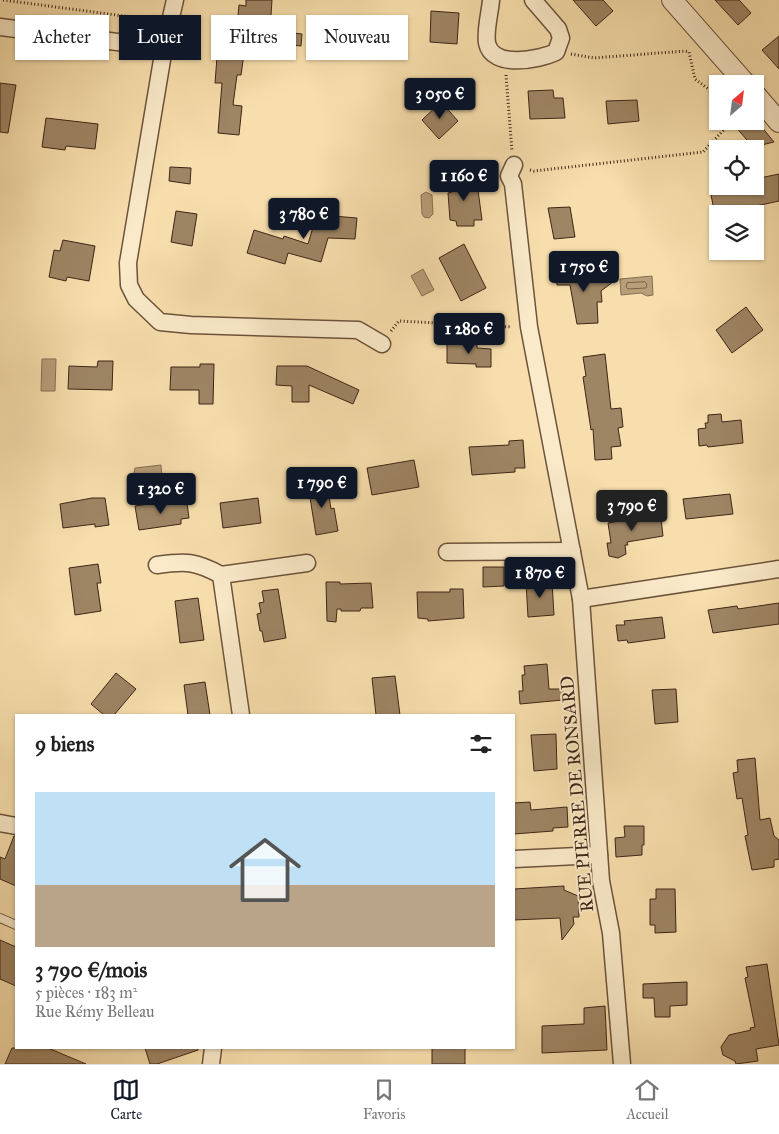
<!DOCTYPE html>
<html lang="fr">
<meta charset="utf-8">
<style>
body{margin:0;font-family:"IM FELL Great Primer",serif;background:#f6f6f6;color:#222;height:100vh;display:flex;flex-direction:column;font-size:19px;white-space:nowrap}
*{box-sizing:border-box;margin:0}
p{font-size:16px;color:#767676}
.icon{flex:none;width:28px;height:28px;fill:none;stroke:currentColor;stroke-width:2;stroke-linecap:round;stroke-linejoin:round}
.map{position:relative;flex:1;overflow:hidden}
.panel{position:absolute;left:15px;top:714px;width:500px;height:335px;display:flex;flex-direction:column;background:#fff;border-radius:0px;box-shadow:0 1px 4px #0004}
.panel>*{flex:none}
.top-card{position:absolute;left:15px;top:15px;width:500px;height:45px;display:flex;gap:10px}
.needle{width:32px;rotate:28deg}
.controls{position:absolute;left:709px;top:75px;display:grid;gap:10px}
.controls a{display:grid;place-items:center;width:55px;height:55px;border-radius:0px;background:#fff;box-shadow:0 1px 4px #0004;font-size:25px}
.price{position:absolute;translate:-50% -42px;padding:0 11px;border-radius:5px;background:#111827;color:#fff;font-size:16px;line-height:32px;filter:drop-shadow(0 1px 2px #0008)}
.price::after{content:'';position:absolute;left:50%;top:30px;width:15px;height:11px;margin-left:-8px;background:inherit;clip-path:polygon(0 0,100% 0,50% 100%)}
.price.active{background:#222;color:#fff}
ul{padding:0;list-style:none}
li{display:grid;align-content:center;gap:10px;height:265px;padding:0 20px}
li+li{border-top:1px solid #e0e0e0}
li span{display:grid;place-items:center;height:155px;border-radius:0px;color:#555}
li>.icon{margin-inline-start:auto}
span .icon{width:90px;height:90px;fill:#fffc;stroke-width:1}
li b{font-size:21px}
h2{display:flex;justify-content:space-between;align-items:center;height:60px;padding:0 20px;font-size:21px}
.pill{padding:0 18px;border-radius:0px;background:#fff;box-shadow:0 1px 4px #0004;font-size:18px;line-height:45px}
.pill.active{background:#111827;color:#fff}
.dock{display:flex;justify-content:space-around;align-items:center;height:70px;border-top:1px solid #e0e0e0;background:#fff;font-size:14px;color:#767676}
.dock a{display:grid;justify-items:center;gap:2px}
.dock .active{color:#111827}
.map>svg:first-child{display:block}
.water{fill:#b89f79;stroke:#876e52}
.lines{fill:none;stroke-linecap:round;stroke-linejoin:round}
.shore{stroke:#7b6248;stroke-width:1}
.building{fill:#9e8564;stroke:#3e2517}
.service-casing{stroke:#6c533c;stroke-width:10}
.minor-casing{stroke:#6c533c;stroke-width:19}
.tertiary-casing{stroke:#6c533c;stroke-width:22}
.path{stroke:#3e2517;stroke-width:3;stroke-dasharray:1 2.5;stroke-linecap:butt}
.service{stroke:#faeac9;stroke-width:8}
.minor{stroke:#faeac9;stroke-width:16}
.tertiary{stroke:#faeac9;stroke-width:20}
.labels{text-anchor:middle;stroke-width:4;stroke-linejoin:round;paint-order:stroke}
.street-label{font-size:18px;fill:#3e2517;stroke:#faeac9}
</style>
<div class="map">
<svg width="779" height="1064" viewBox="0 0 779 1064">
<rect width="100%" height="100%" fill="#f7deac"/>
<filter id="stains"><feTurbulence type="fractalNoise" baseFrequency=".004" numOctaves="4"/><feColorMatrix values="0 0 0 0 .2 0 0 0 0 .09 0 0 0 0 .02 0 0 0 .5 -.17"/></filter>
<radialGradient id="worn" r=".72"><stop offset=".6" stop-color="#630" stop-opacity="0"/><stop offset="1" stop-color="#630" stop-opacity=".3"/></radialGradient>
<g class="water">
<polygon points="426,192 432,195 433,214 429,218 424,217 422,214 421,195"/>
<polygon points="423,269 434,290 422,296 411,276"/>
<polygon points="652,276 653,295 647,296 641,293 621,295 620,279"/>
<polygon points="42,359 56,359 55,391 41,391"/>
<polygon points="161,465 162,478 136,481 133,477 135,468"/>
</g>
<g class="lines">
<polygon class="shore" points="645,282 647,284 646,288 628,289 626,287 627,283"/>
</g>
<g class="building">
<polygon points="246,0 272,0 270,30 302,34 301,46 246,40 241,75 237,75 233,105 242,106 239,135 218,133 222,83 215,83 217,57 222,58 224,36 236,37 239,5 246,6"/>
<polygon points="573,0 603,0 613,11 596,26"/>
<polygon points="715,0 739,0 751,13 738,25"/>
<polygon points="431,11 459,13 457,44 430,42"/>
<polygon points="779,36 779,69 762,50"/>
<polygon points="0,83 16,85 8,133 0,132"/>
<polygon points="553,90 554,98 563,98 565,118 530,119 528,91"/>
<polygon points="637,100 639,121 608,124 606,101"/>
<polygon points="441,102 458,121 439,139 422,120"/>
<polygon points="46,118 98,124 95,149 66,146 65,150 42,147"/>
<polygon points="756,120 774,142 753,147 734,125"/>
<polygon points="170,167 191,168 190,184 169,181"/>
<polygon points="779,174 779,201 715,215 711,195 737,189 736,186 755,186 755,179"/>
<polygon points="451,176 471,176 473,190 478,190 482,220 474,220 474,226 457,226 456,221 450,220 448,193 452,192"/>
<polygon points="570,207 575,237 554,239 548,208"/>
<polygon points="176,211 197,214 192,246 171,242"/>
<polygon points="321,215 357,218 355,239 328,238 321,262 288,253 285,264 247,253 254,230 283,239 284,236 308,244 316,217 321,219"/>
<polygon points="63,240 95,246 89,281 67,277 66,281 49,277 54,250 60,251"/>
<polygon points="464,244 486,288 461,301 439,258"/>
<polygon points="588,268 589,275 594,275 594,279 618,278 601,291 602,302 597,302 598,323 577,324 570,285 557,285 556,270"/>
<polygon points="746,307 763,330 732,353 716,330"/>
<polygon points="447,343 477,343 477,348 491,349 491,367 476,367 476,364 447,363"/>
<polygon points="605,354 611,409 621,408 623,427 618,428 621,446 611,447 612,459 595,460 593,429 591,430 583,377 586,376 583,357"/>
<polygon points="98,361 113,361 112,390 68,389 69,366 97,367"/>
<polygon points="200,364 214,364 213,404 199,404 199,390 170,390 171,367 200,367"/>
<polygon points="277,366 307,366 359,390 353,404 309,385 309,402 292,402 292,386 276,385"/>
<polygon points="721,414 722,422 741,420 743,443 708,447 707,445 699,446 698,429 706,428 705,423 708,423 708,415"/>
<polygon points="523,440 525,468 515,468 515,472 472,475 469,447 509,445 509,441"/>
<polygon points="414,460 419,487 372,495 367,468"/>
<polygon points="327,482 331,509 334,508 338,531 316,535 308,485"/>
<polygon points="730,494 733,514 686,519 683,499"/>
<polygon points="92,498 105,498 109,525 95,527 95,524 63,528 60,504"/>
<polygon points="258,498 261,523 223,528 220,503"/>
<polygon points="178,500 178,504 187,503 189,518 181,519 181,524 139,530 135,506"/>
<polygon points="651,511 652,520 661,519 663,536 627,542 628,545 625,545 626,554 618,558 609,556 607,543 611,543 608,523 637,518 636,513"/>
<polygon points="98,564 101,583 97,583 101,611 75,615 69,568"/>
<polygon points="483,567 504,567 504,586 483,587"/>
<polygon points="326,582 340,582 340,584 371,583 373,608 361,608 360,611 341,611 341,609 337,609 336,622 327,621"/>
<polygon points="552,582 554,615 528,617 526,583"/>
<polygon points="278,589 286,638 264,642 262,631 260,631 257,614 261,613 259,603 264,602 262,591"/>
<polygon points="450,589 463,589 464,618 428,621 428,619 418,618 417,592 450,592"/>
<polygon points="198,598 204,640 180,643 175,601"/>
<polygon points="779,603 779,624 713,633 708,610 737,606 738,609"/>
<polygon points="662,617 665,638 628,643 627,640 618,641 616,625 625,625 624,621"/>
<polygon points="547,664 549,689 563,689 563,700 520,704 519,691 523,691 522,675 525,675 524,666"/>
<polygon points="116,673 136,689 114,715 104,715 91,704"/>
<polygon points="395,676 400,715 376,715 372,678"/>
<polygon points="205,682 210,715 188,715 184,685"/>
<polygon points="676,689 678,722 655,724 652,690"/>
<polygon points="556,734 557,769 534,771 531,735"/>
<polygon points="755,758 760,820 770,818 774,836 779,840 779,859 774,860 774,867 752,870 745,836 748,835 742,798 737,799 733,773 738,772 737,760"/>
<polygon points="530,802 531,810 567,807 568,827 553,828 553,831 514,834 514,803"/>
<polygon points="624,826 644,826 644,845 642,845 642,855 616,857 615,838 625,837"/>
<polygon points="14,836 16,836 16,886 0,879 0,857 5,859"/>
<polygon points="564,886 564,890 578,896 579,917 573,917 574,924 562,940 560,918 514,920 514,889"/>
<polygon points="656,889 675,889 676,932 655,933 655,925 650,925 650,899 656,899"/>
<polygon points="0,940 16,947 16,986 0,979"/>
<polygon points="767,964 779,1045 756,1049 758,1061 736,1064 735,1061 723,1055 721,1047 729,1035 751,1030 750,1028 755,1027 745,978 748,977 746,967"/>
<polygon points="687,982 687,1005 670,1006 670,1017 655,1017 654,998 643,998 643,984"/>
<polygon points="605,1006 607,1050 542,1053 542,1026 584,1024 584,1008"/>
<polygon points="12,1048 48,1048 86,1064 5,1064"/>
<polygon points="145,1048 198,1048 198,1050 157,1064 150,1064"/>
<rect x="432" y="1048" width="33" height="16"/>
</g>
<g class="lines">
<g class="service-casing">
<polyline id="service" points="0,918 16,925"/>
</g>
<g class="minor-casing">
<g id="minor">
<polyline points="175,0 164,48 128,263 129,285 136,299 160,322 191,325 358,330 382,344"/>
<path d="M491 0C490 13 485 30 487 43 492 69 539 60 556 52L561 38 558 29 533 0"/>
<polyline points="0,27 164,48"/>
<polyline points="514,165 509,176 513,184 529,327 581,599 601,881 611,933 622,1064"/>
<polyline points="447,552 572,551"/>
<path d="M157 565C186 561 195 561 221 575"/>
<polyline points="581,599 779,569"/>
<polyline points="241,715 221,575 307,563"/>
<polyline points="0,823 16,826"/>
<polyline points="514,859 599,855"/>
<polyline points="211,1064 213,1048"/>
</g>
</g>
<g class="tertiary-casing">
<g id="tertiary">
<polyline points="672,0 746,84"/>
<polyline points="755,94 779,122"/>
</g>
</g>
<g class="path">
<polyline points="3,0 154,20"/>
<polyline points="571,54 594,58 685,51 689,52 695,79 718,96"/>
<polyline points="506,75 512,151"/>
<polyline points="530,170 534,171 703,152 732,121"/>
<polyline points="391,331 399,321 512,327"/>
</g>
<use href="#service" class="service"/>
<use href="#minor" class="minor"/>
<use href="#tertiary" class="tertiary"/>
</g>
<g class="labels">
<g class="street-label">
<text transform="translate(577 794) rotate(-95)" y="6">RUE PIERRE DE RONSARD</text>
</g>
</g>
<rect width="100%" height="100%" filter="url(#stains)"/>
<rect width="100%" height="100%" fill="url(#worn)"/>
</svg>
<div class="controls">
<a><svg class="needle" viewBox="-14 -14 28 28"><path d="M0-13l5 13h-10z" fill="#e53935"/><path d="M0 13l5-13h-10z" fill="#767676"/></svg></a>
<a><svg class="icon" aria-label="locate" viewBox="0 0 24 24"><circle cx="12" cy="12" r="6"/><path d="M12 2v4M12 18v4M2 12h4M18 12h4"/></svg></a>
<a><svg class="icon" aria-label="layers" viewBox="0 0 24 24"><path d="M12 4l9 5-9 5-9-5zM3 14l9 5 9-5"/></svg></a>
</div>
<b class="price" style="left:440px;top:120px">3 050 €</b>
<b class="price" style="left:464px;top:202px">1 160 €</b>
<b class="price" style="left:304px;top:240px">3 780 €</b>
<b class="price" style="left:584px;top:293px">1 750 €</b>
<b class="price" style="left:469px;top:355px">1 280 €</b>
<b class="price" style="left:322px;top:509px">1 790 €</b>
<b class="price" style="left:161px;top:515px">1 320 €</b>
<b class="price active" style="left:632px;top:532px">3 790 €</b>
<b class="price" style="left:540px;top:599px">1 870 €</b>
<div class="top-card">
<a class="pill">Acheter</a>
<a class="pill active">Louer</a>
<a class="pill">Filtres</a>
<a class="pill">Nouveau</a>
</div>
<section class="panel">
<h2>9 biens<svg class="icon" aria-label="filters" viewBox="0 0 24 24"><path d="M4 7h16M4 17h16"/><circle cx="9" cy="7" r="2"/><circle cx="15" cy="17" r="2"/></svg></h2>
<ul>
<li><span style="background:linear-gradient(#bfe0f5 60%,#b9a48a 0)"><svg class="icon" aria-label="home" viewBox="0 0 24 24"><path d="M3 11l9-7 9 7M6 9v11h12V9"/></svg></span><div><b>3 790 €/mois</b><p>5 pièces · 183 m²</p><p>Rue Rémy Belleau</p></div></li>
</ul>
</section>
</div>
<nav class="dock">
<a class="active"><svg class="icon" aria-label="map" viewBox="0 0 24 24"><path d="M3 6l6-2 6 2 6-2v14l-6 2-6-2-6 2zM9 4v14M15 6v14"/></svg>Carte</a>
<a><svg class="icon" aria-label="saved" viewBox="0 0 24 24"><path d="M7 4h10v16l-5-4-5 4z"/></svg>Favoris</a>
<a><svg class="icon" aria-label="home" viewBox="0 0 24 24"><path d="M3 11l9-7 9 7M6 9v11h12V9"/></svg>Accueil</a>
</nav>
